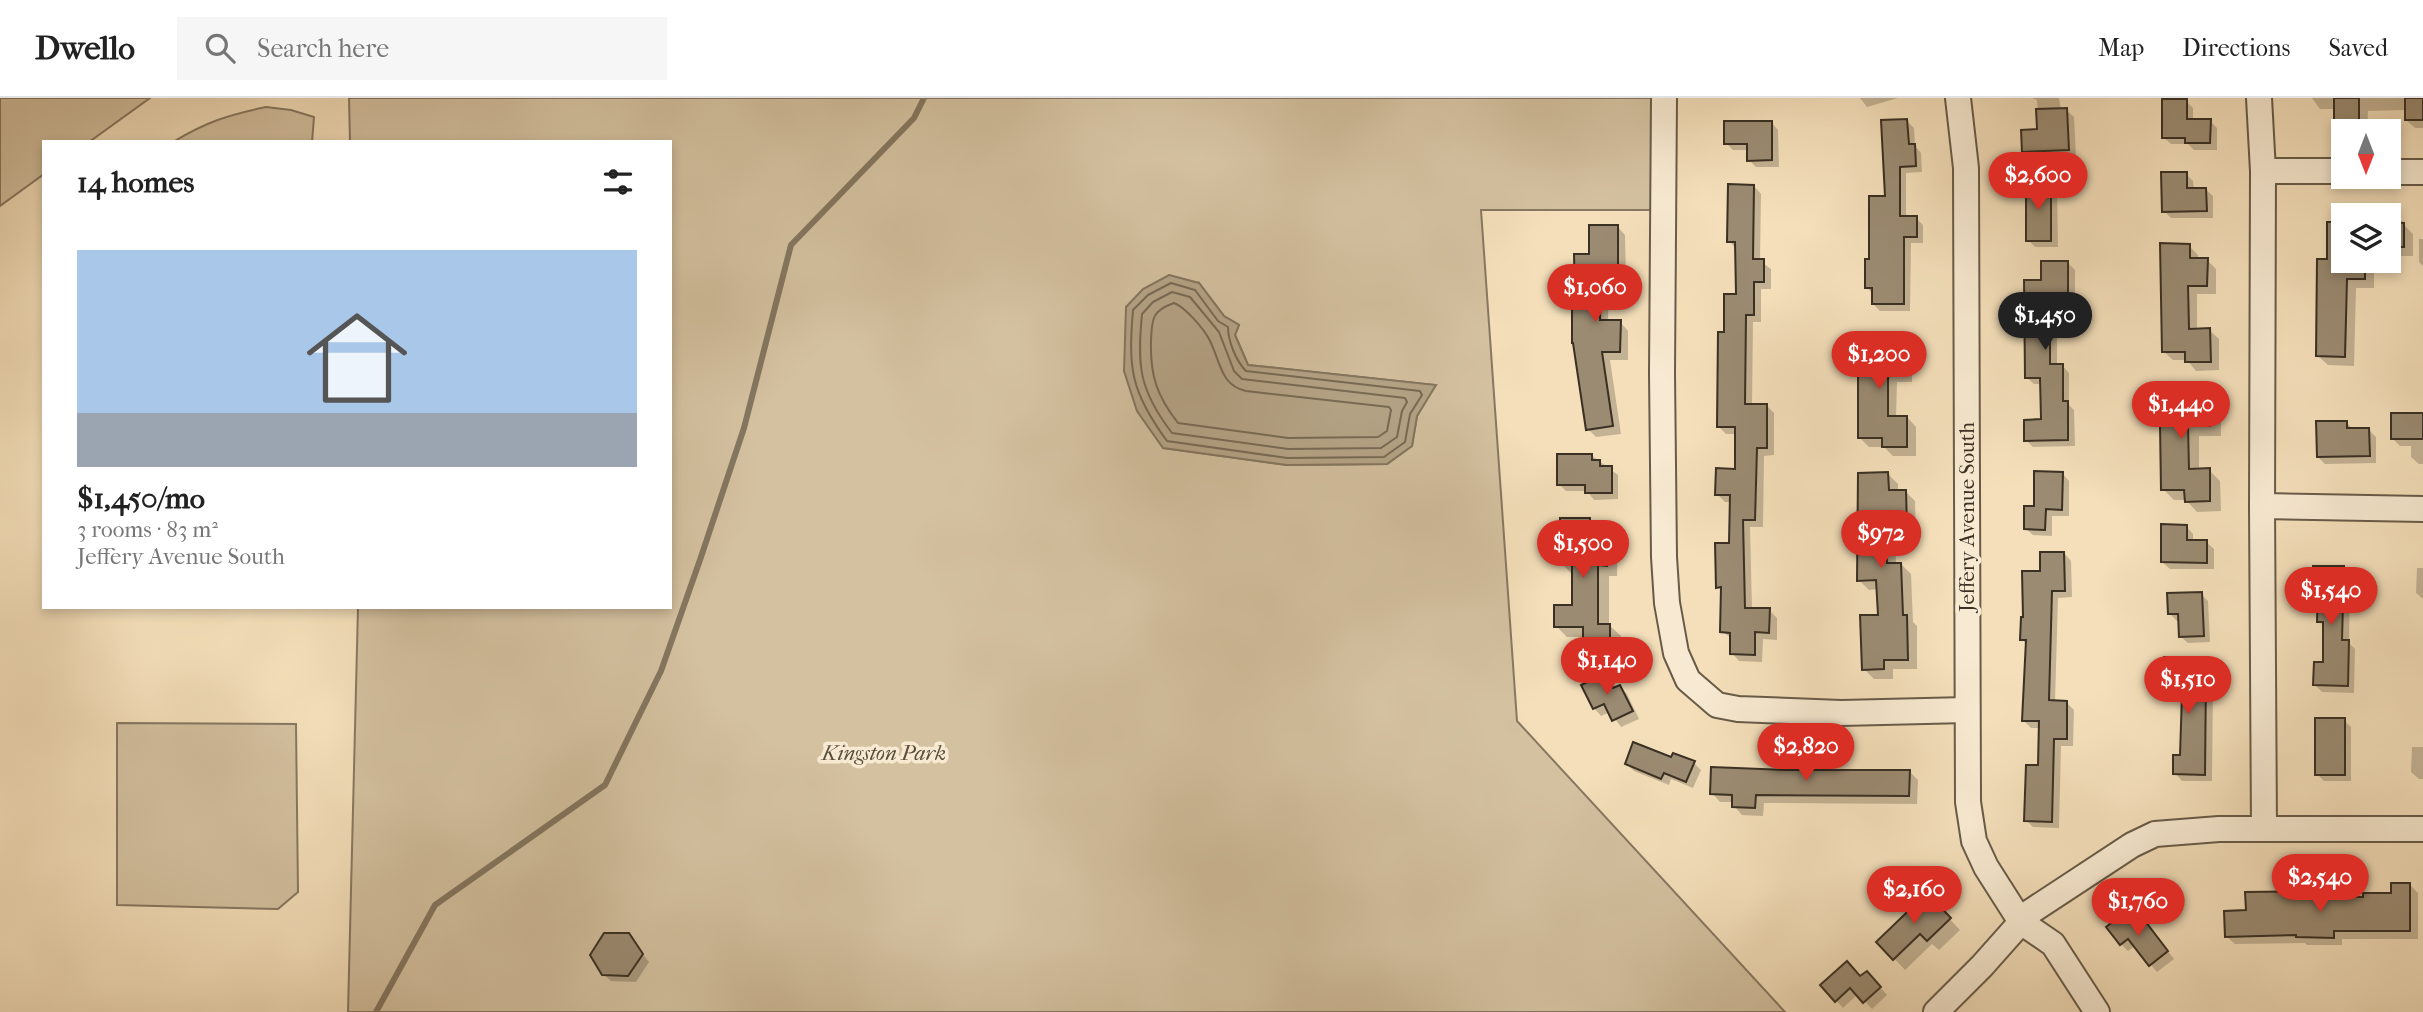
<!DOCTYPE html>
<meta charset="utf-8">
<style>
body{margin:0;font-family:"IM FELL French Canon",serif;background:#f6f6f6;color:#222;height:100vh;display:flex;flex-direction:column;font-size:26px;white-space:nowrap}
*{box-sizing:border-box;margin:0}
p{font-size:23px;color:#767676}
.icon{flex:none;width:38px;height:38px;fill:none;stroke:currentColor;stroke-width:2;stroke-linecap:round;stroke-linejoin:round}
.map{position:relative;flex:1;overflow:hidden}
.drawer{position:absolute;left:42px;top:42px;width:630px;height:469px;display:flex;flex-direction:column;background:#fff;border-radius:0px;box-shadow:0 4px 10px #0003}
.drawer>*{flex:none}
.needle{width:46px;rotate:180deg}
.tools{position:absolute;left:2331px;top:21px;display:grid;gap:14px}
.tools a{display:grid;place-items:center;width:70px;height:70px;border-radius:0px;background:#fff;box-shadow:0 4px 10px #0003;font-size:35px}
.price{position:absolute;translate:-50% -60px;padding:0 16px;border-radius:24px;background:#d93025;color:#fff;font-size:23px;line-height:46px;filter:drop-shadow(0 2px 4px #0008)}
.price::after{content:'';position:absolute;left:50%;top:42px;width:21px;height:16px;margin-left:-10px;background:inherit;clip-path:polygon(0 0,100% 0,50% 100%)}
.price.on{background:#222;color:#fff}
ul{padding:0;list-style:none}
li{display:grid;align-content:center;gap:14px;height:371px;padding:0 35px}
li span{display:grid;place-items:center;height:217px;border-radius:0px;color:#555}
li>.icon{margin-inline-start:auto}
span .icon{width:126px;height:126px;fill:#fffc;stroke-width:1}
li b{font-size:30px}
h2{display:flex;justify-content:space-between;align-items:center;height:84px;padding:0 35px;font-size:30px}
header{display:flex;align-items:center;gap:42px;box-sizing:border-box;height:98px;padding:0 35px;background:#fff;border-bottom:2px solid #e0e0e0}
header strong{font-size:33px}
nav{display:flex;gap:38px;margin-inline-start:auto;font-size:24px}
.search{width:490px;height:63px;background:#f6f6f6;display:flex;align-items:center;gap:18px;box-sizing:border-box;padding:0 24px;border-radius:0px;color:#767676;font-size:26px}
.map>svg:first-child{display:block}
.green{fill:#d4c1a0;stroke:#877862;stroke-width:2;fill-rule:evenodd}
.water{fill:#b5a487;stroke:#84765f;stroke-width:2}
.shadow{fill:#0003}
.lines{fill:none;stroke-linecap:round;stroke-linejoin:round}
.shore{stroke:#786a55;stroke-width:2}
.stream{stroke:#84765f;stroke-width:6}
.building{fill:#9b8b72;stroke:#3a3023;stroke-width:2}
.minor-casing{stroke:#685c49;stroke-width:28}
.minor{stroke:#f8ead2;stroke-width:24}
.labels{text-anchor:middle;stroke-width:7;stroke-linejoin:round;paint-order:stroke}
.street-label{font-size:21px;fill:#3a3023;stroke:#f8ead2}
.park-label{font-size:21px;font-style:italic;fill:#594d3c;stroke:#f8ead2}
</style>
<header>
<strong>Dwello</strong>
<div class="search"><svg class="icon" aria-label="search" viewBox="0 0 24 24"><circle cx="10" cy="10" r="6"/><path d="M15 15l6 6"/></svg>Search here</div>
<nav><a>Map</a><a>Directions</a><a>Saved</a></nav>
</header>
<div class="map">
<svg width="2423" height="914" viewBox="0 0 2423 914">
<rect width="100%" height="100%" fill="#f4dfba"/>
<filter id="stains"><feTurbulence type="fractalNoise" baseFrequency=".00286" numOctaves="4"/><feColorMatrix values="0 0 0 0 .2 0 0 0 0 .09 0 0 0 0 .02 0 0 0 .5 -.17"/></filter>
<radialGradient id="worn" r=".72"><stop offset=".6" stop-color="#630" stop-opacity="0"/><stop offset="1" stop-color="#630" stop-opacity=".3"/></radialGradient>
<g class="green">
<polygon points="0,0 150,0 89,44 44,44 44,76 0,108"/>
<path d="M349 0H1664L1663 112H1481L1517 623 1785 914H348L358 509H670V44H350ZM1199 185 1224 218 1239 227 1235 237 1248 267 1435 287 1417 318 1412 348 1387 366 1287 367 1163 350Z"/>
<path d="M266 9 291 12 314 19 312 44H173C206 24 228 17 266 9Z"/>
<polygon points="117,625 296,626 298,794 278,811 117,807"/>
</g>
<polygon class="water" points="1169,177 1199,185 1224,218 1239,227 1235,237 1248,267 1436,287 1417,318 1412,348 1387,366 1287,367 1163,350 1137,313 1124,273 1126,209 1143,191"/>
<g class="shadow">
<polygon points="1860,0 1898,0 1867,9"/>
<polygon points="2032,0 2059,0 2061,12 2066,12 2074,19 2076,58 2031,60 2024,53 2039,33 2037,2"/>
<polygon points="2312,0 2423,0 2423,30 2415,30 2406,22 2406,12 2368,13 2367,31 2345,30 2336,22 2336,11 2320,11"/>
<polygon points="2186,3 2193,10 2193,23 2210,23 2217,30 2217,52 2194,52 2188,46 2171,46 2163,39"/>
<polygon points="1907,23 1914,30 1915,48 1921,55 1922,74 1906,75 1906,119 1916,120 1923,127 1923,145 1911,145 1910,213 1880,213 1873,206 1873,196 1866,189 1870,163"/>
<polygon points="1771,24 1778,32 1779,69 1756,69 1749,62 1749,52 1733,52 1726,45"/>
<polygon points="2186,76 2193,83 2194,92 2205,91 2213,98 2213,120 2171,120 2164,113"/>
<polygon points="2050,86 2057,93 2058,149 2035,149 2028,142"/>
<polygon points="1754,88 1761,96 1760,163 1771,171 1771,191 1761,191 1761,224 1753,224 1752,308 1766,307 1774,315 1774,357 1764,358 1763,429 1750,429 1752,511 1769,512 1777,520 1777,542 1763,541 1762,564 1739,563 1732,555 1732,541 1722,533 1723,494 1718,489 1730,447 1731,404 1725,404 1717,396 1737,372 1736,336 1726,336 1718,328 1726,236 1737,198 1737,152 1729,143"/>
<polygon points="2329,126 2343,126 2343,163 2374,163 2374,190 2356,190 2354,268 2328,267 2318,258 2329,163"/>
<polygon points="2389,126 2403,126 2413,136 2413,158 2389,158"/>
<polygon points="1617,128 1625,137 1626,181 1609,181 1608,224 1620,224 1628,233 1628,262 1610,262 1621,336 1596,339 1588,331 1577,202 1591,158"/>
<polygon points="2419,141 2423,141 2423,168 2419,164"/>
<polygon points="2189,148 2198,157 2198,162 2207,162 2216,171 2216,196 2197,196 2197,232 2209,232 2219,241 2219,272 2196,273 2187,262 2173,262 2163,253"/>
<polygon points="2068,165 2075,172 2075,211 2057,210 2057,267 2062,267 2069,275 2069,307 2074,312 2075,348 2033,349 2026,342 2043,323 2042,286 2034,286 2026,279 2042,184"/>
<polygon points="1881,238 1890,250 1903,250 1912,260 1912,284 1897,284 1896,319 1907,319 1916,329 1916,358 1893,358 1884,349 1869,349 1859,339"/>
<polygon points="2192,287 2203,298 2203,306 2210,306 2221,317 2221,338 2199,338 2199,372 2209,372 2220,383 2221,413 2197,414 2186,402 2174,402 2163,391"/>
<polygon points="2423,317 2423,366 2419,366 2411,359 2411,348 2400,348 2393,341"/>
<polygon points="2346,324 2354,332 2369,332 2376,339 2376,365 2325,366 2318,359"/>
<polygon points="1591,357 1618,377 1618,401 1594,402 1587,393 1566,393 1559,386"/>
<polygon points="2062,375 2069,383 2069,418 2052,418 2052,438 2033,437 2025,430 2035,410"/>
<polygon points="1888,376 1898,386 1898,394 1905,393 1915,403 1916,440 1895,440 1896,467 1901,466 1911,476 1913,524 1917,528 1917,571 1893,571 1893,581 1874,581 1864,571 1880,519 1879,491 1869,492 1859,482"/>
<polygon points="1589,421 1600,432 1600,436 1607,436 1618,447 1617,478 1609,478 1609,527 1621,538 1621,558 1596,558 1585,547 1585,539 1567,539 1556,528 1574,509 1573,477 1562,466"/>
<polygon points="2186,428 2193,436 2193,444 2206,444 2214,451 2214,471 2170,471 2162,464"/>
<polygon points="2064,455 2071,463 2072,499 2058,500 2055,604 2067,605 2074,612 2073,648 2061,648 2059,730 2033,729 2026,722 2040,669 2041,630 2031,630 2024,623 2027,547 2022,541 2042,475"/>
<polygon points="2343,470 2350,477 2349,545 2355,551 2354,595 2322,594 2315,587 2324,566 2325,529 2319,523 2320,493 2314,488"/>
<polygon points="2417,470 2423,470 2423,501 2416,495"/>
<polygon points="2201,496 2208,503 2210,544 2188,545 2180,538 2180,522 2177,523 2169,515"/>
<polygon points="2185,562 2192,569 2192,578 2206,579 2213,586 2212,683 2182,683 2175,675 2182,659 2183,602 2172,602 2165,595"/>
<polygon points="1606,578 1616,591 1620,589 1627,596 1639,621 1621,629 1610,614 1601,618 1594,610 1584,588"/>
<polygon points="2344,622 2351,629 2351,683 2324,683 2317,676"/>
<polygon points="2412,649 2423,649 2423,681 2419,681 2411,674"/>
<polygon points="1672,661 1694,665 1701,672 1693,690 1671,681 1669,687 1634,673 1627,666"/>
<polygon points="1909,673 1918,682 1917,706 1764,705 1763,718 1742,717 1734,708 1734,704 1720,704 1712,695 1787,674"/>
<polygon points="2409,786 2418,795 2418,841 2342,841 2342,847 2307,847 2305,845 2235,846 2226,838 2248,814 2317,794 2322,799 2365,800 2393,796"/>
<polygon points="1927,797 1960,832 1939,852 1932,846 1905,872 1879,844"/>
<polygon points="2145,825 2174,861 2157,874 2135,848 2128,853 2121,846"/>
<polygon points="628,837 649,864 636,884 611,883 603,876"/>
<polygon points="1861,880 1874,882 1887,897 1872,911 1858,896 1843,910 1822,887"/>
</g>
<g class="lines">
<g class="shore">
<path d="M1171 185 1195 192 1218 223 1228 229C1228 243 1236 263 1246 273L1420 293 1422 297 1410 316 1405 344 1384 359 1287 360 1167 343C1131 294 1128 271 1133 212L1148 197Z"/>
<path d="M1172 194 1190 199 1219 234 1234 273 1242 281 1405 300 1407 304 1402 313 1397 339 1381 350 1288 351 1172 335C1139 292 1137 268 1142 216L1153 204Z"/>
<path d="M1174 205C1185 209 1203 230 1209 241 1220 261 1220 288 1246 293L1389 309 1391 312 1387 333 1378 339 1288 340 1178 325C1157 298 1150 278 1151 243 1152 222 1151 213 1174 205Z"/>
</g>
<polyline class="stream" points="376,914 435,807 605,687 661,573 701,459 744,330 791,147 914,20 924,0"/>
</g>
<g class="building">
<polygon points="2334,0 2359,0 2359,23 2334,22"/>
<rect x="2405" y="0" width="18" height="22"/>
<polygon points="2162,1 2187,1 2187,21 2211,21 2210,45 2185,45 2185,40 2162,40"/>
<polygon points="2067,10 2069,52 2022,54 2021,32 2037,31 2036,11"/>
<polygon points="1907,21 1909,46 1915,46 1916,68 1900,69 1900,118 1917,118 1917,139 1904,139 1904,206 1872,206 1872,190 1865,190 1865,161 1869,161 1869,98 1885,98 1881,22"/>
<polygon points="1724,23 1772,23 1772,62 1747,63 1747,46 1724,46"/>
<polygon points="2161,74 2187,74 2187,90 2206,90 2207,113 2162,114"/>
<rect x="2026" y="85" width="25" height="58"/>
<polygon points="1728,86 1754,87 1753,161 1764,161 1764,184 1754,184 1754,217 1746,217 1745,306 1767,306 1767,350 1757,350 1755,422 1743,422 1745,510 1770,510 1769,535 1755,534 1755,557 1730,556 1730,535 1720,534 1721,489 1716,490 1715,445 1729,445 1730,397 1715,397 1716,370 1735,371 1735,329 1717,329 1718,234 1724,234 1724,196 1736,196 1735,144 1727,144"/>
<polygon points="2327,124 2343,124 2343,163 2352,163 2352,166 2365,166 2365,181 2347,181 2345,259 2316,258 2317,161 2327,161"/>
<polygon points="2389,124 2404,125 2404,149 2389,149"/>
<polygon points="1589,127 1618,127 1618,173 1601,174 1600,222 1621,222 1620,254 1602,254 1613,328 1586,332 1573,245 1572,245 1572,200 1575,200 1574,156 1589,156"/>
<polygon points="2160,145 2190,146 2190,160 2208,160 2207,188 2188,188 2189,231 2210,230 2211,264 2185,264 2185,254 2162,254"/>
<polygon points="2041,163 2068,163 2068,204 2050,204 2050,266 2063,266 2063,303 2068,303 2068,342 2024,343 2024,322 2041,321 2040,280 2025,280 2024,182 2041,182"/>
<polygon points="1858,236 1881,236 1881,248 1904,248 1904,275 1888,275 1888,318 1907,318 1907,349 1882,349 1882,340 1858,340"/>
<polygon points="2160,285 2192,285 2192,304 2210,305 2210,328 2188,328 2189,371 2210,370 2210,403 2185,404 2184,392 2161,392 2160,327 2158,327"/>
<rect x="2391" y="315" width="32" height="26"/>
<polygon points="2316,323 2347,323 2347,330 2369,330 2370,358 2317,359"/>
<polygon points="1557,356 1592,356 1592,362 1600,362 1600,368 1612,368 1612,395 1585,395 1585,387 1557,387"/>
<polygon points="2034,373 2063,374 2062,412 2046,411 2045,432 2024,431 2024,408 2034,408"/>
<polygon points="1888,374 1889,392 1906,392 1907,431 1886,431 1887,465 1901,465 1903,517 1907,517 1908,562 1884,562 1884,571 1862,572 1860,517 1878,517 1876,482 1857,483 1858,375"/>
<polygon points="1560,420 1590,420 1590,434 1607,434 1607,468 1598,467 1598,526 1610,526 1610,548 1583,548 1583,529 1554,529 1554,507 1572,507 1572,467 1560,467"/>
<polygon points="2161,426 2187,427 2187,442 2207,442 2207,465 2161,464"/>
<polygon points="2040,454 2064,454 2065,493 2052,493 2049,602 2067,603 2067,641 2054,641 2052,724 2024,723 2026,667 2038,667 2039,623 2022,623 2026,542 2020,542 2021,519 2023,519 2022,473 2040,473"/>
<polygon points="2313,468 2344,468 2342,542 2349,542 2348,588 2313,587 2314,564 2323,564 2323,524 2317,524 2318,489 2313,489"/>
<polygon points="2202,494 2204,538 2179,539 2178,516 2168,516 2167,495"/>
<polygon points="2164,559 2186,560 2186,576 2206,577 2205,677 2173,676 2173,657 2180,657 2182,596 2163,595"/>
<polygon points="1606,575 1613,590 1620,587 1633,613 1612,623 1604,606 1593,611 1581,587"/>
<rect x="2315" y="620" width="30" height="57"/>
<polygon points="1633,644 1671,659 1673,655 1695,663 1686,684 1664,675 1661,681 1625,666"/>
<polygon points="1711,669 1787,672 1910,672 1909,698 1756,697 1755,710 1732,709 1732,697 1710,696"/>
<polygon points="2391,785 2410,785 2410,833 2334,833 2334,840 2296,839 2296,837 2225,839 2224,813 2246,812 2245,794 2318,793 2318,798 2363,799 2363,795 2391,795"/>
<polygon points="1927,795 1951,820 1927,843 1920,836 1893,862 1876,844"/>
<polygon points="2126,814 2137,829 2145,823 2168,853 2149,868 2128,841 2120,847 2106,829"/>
<polygon points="604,835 629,835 643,856 628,878 602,877 590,857"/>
<polygon points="1847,863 1860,878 1867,873 1881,889 1863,905 1850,890 1835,904 1820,887"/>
</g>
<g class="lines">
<g class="minor-casing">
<g id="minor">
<polyline points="1664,0 1662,275 1664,459 1667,505 1676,555 1688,582 1717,607 1738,611 1841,615 1967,612"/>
<polyline points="1958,0 1966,70 1968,704 1974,743 1986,769 2021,824 2053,846 2097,914"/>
<polyline points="2259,0 2263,73 2262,408 2264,731"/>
<polyline points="2263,73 2343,73"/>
<polyline points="2389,74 2423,74"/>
<polyline points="2262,408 2423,411"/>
<polyline points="1936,914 1982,868 2030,814 2132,747 2155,736 2219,731 2423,731"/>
</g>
</g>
<use href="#minor" class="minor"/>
</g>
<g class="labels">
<g class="street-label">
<text transform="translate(1967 419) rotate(-90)" y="7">Jeffery Avenue South</text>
</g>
<g class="park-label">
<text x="884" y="662">Kingston Park</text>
</g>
</g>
<rect width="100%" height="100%" filter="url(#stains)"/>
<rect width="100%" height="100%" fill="url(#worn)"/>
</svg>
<div class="tools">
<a><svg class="needle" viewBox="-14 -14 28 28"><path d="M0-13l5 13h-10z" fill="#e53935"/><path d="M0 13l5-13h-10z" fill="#767676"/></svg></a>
<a><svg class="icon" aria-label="layers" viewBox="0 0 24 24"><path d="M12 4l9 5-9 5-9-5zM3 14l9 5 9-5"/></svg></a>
</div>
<b class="price" style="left:2038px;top:114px">$2,600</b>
<b class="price" style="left:1595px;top:226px">$1,060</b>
<b class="price on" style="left:2045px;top:254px">$1,450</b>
<b class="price" style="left:1879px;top:293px">$1,200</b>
<b class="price" style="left:2181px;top:343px">$1,440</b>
<b class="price" style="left:1881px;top:472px">$972</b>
<b class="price" style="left:1583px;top:482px">$1,500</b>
<b class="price" style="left:2331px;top:529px">$1,540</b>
<b class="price" style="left:1607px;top:599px">$1,140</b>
<b class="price" style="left:2188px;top:618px">$1,510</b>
<b class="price" style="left:1806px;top:685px">$2,820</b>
<b class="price" style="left:2320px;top:816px">$2,540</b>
<b class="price" style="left:1914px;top:828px">$2,160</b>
<b class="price" style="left:2138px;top:840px">$1,760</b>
<section class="drawer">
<h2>14 homes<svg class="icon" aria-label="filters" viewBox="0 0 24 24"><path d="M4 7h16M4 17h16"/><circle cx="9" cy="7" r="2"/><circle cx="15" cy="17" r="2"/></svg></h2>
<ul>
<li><span style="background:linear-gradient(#a9c7e8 75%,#9aa5b1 0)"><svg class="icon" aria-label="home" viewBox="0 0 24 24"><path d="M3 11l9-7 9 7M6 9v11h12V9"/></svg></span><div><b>$1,450/mo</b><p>3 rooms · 83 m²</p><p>Jeffery Avenue South</p></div></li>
</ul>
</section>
</div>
